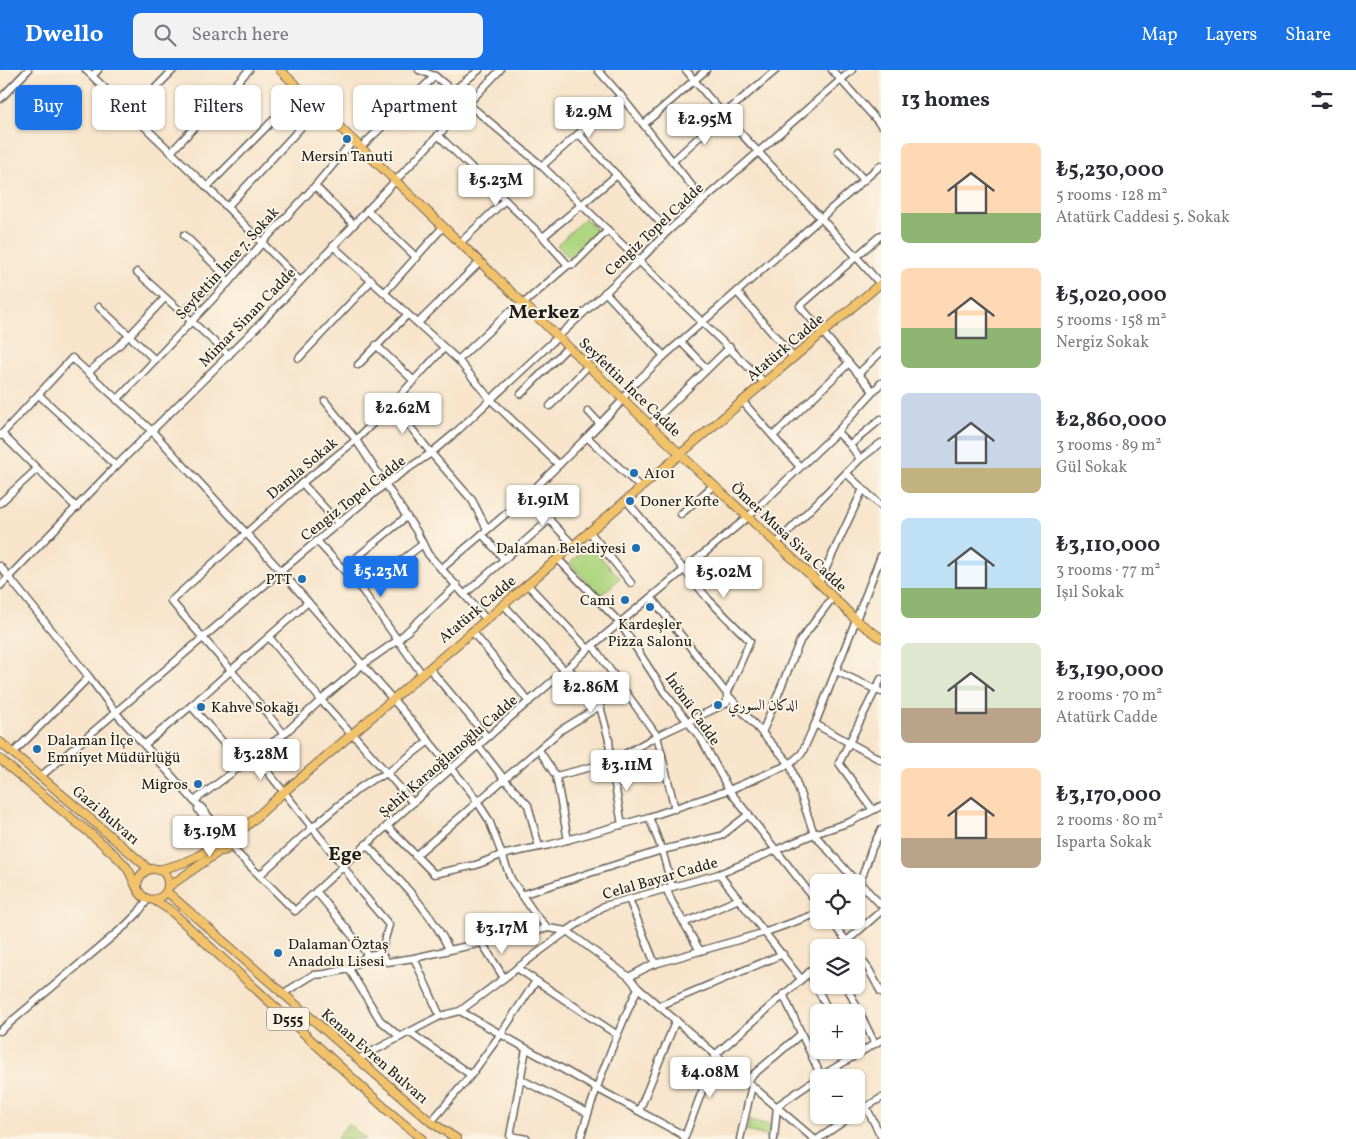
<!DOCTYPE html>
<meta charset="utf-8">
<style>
body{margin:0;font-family:Vollkorn,Amiri,serif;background:#f2f2f3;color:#2b2b33;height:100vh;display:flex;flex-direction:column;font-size:19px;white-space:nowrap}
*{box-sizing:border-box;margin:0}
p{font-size:16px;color:#7c7c81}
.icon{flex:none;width:28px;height:28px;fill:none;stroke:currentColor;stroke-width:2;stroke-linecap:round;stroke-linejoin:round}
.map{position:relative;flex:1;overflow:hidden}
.details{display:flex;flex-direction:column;background:#fff;width:475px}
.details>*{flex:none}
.top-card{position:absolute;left:15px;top:15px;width:475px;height:45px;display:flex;gap:10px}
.fabs{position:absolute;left:810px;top:804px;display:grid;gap:10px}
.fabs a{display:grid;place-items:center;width:55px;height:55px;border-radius:8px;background:#fff;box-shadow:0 1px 4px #0004;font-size:25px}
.price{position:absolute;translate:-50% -42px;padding:0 11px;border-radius:5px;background:#fff;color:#222;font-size:16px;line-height:32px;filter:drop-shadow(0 1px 2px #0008)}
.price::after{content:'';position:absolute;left:50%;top:30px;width:15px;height:11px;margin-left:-8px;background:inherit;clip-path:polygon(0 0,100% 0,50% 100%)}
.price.current{background:#1a73e8;color:#fff}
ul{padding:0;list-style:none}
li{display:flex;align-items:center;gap:15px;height:125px;padding:0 20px}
li span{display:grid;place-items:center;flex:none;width:140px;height:100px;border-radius:8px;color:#555}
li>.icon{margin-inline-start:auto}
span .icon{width:60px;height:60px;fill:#fffc;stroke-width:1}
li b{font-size:21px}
h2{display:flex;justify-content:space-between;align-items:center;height:60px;padding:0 20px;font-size:21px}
.chip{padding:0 18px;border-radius:8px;background:#fff;box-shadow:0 1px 4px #0004;font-size:18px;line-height:45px}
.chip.current{background:#1a73e8;color:#fff}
header{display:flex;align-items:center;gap:30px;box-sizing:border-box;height:70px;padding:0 25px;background:#1a73e8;color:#fff}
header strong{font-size:24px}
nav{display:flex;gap:28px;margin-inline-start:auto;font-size:18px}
.search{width:350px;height:45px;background:#f2f2f3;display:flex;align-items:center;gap:12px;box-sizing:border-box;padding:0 18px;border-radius:8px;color:#7c7c81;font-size:19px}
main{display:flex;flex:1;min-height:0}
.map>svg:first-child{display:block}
.green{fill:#aed680;stroke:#65794e}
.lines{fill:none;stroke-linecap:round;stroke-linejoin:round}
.minor-casing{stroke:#696259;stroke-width:9}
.major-casing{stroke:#696259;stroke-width:10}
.minor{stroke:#fff;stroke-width:6}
.major{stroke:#f2c26a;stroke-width:8}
.poi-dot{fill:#1f6fb2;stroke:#fcf5e5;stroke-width:2}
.labels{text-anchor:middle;stroke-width:4;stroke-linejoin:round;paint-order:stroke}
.shield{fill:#fcf5e5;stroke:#5f5d58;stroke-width:1}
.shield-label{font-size:14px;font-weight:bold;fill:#1c1c1c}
.poi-label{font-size:15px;fill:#1c1c1c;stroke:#fcf5e5;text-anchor:start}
.street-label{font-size:15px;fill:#1c1c1c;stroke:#fcf5e5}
.district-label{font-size:20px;font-weight:bold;fill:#1c1c1c;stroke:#fcf5e5}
</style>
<header>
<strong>Dwello</strong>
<div class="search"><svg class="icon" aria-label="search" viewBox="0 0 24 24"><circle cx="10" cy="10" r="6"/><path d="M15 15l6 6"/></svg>Search here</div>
<nav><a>Map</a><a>Layers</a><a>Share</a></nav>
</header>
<main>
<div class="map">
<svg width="881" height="1069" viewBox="0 0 881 1069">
<rect width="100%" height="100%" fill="#fcf5e5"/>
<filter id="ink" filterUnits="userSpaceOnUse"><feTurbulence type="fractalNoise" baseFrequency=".02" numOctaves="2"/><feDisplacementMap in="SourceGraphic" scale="10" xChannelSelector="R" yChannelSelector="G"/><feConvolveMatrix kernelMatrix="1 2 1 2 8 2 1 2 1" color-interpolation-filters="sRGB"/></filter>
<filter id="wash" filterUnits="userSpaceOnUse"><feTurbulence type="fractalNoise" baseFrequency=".0096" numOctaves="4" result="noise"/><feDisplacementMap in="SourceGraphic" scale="20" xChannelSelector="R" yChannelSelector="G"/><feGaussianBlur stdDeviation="1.12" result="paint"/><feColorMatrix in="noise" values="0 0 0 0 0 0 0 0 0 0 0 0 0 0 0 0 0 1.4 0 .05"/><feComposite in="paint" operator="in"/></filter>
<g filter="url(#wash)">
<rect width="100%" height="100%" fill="#f7e4cb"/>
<g class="green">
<polygon points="585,148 599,163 571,190 557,175"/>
<polygon points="589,475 620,508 600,526 570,493"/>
<polygon points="750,1050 773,1056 770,1067 747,1061"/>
<polygon points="348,1054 366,1069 338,1069 337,1068"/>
</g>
</g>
<g filter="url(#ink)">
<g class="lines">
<g class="minor-casing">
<g id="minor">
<polyline points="86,0 207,117 300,211"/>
<polyline points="419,0 435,6 542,96 639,191 764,312"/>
<polyline points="598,0 621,26 703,130"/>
<path d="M686 0C746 75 818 140 880 214"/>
<polyline points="832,0 881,55"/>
<polyline points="93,5 98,0"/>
<polyline points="453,21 479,0"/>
<polyline points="0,29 28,0"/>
<polyline points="131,43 173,0"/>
<polyline points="644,54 706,0"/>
<polyline points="579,64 668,161"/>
<polyline points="438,65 543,167 568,195"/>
<polyline points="360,78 435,6"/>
<polyline points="838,81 864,110"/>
<polyline points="171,82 249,0"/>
<polyline points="672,92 724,44 776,0"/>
<polyline points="542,96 621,26"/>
<polyline points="315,116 353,154"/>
<polyline points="207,117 302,21"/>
<polyline points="227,137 319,38"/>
<polyline points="367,140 417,188"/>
<polyline points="184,165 222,202 228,213"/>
<polyline points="543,167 617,105"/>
<polyline points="460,173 505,130"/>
<polyline points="333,176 458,290 490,329 559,395"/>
<polyline points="137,202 229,285"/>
<polyline points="385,222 443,157"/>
<polyline points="605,222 664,286"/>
<polyline points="737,222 793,287"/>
<polyline points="99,237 155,290"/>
<polyline points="183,244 222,202"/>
<polyline points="418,253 480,192"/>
<polyline points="681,272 707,299"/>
<polyline points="376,275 414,311"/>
<polyline points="299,288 372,210"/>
<polyline points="458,290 508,243 523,234 568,195 574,194 608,160"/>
<polyline points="358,295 407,245"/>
<polyline points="88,303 129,266 165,228"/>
<polyline points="858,304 881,282"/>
<polyline points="873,321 800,236 881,165"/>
<polyline points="521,324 568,277"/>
<polyline points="39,325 116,396"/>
<polyline points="117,330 228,213 262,173 315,116 353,71"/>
<polyline points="325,331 356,370 417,462 428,484 486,549"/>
<polyline points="742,331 800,397"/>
<polyline points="392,334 431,383 472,430 487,459"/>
<polyline points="550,336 588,296"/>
<polyline points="588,341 600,354"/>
<polyline points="650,355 730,277"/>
<polyline points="837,362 850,375 860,389"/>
<polyline points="2,364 77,438"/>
<polyline points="0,366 72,288 152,361 281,501 422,663 471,722 489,750 511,809 535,844 548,858 567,861 629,907 638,918 814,1069"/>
<polyline points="773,366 849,293"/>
<polyline points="587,367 640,417"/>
<polyline points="850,375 881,349"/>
<polyline points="846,403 881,436"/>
<polyline points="302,413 339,454"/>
<polyline points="527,426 573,475"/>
<polyline points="0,433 37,399"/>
<polyline points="681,444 714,415"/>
<polyline points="589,461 631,513"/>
<polyline points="482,464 504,489"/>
<polyline points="317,471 362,520 422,604"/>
<polyline points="777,473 860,389 881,373"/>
<polyline points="557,488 620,553 665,623 702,670 729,720 819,835"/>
<polyline points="0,496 89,607 116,643 194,731 202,738 225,767"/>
<polyline points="344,498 406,447"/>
<polyline points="441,499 527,426 587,367 623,330 629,319 664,286 881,95"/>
<polyline points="819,513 863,419"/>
<polyline points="527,514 588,579"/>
<polyline points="0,516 116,396 259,255 500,0"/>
<polyline points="362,520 423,474"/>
<polyline points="465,524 550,449"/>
<polyline points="651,527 727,624 790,694 814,764 852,807 860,813"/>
<polyline points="503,534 565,601"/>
<polyline points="472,561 529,632"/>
<polyline points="269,567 321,630 351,664"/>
<polyline points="593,576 657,666 675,739"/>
<polyline points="429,598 487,667"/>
<polyline points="568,598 600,636 609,670 611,692 622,755"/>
<polyline points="836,601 881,622"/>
<polyline points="191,636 243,695"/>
<polyline points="815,654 881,690"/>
<polyline points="352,663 413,733"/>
<polyline points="762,663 800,571 833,527"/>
<polyline points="284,664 231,600 171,531 302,413 356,370 392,334 444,278"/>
<polyline points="144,675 191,636 308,532"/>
<polyline points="478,675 504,709 528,735 539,777"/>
<polyline points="539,680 556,706 568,770"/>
<polyline points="13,683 89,607"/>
<polyline points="255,686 343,796 361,822 389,855 381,883"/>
<polyline points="556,706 611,692 657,666 727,633 727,624 750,571 709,530 626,430"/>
<polyline points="40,707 281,501 384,415 431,383 455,363 639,191 668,161 852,0"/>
<polyline points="194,731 284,664 321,630 362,595 398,570 457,515"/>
<polyline points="198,739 211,759 215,771"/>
<polyline points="873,740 839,693 881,609"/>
<polyline points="649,747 662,780 672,817"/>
<polyline points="387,756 434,804 476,795 501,785 549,775 649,747 729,720 790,694 802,683 815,654 881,486"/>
<polyline points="881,760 872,778 860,813 881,835"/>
<path d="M366 774C396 807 430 839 449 879"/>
<path d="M229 775 295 841C358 782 422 723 488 667 521 637 556 610 588 579L748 447 837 362 881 313"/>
<polyline points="415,786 561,660 600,636"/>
<polyline points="261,804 313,757 358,719 373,709 386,704 429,671"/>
<polyline points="719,804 801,909"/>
<polyline points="666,818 672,832 700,881"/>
<polyline points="316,821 368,885"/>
<polyline points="521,825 662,780 721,766 749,744"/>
<polyline points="629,829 655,894"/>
<polyline points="830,850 852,878"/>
<polyline points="684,853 739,829"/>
<polyline points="482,873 504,908"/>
<polyline points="839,878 881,841"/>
<polyline points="856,883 868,898 881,922"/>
<polyline points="414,888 440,946"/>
<polyline points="517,898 616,964"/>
<polyline points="349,899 380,950 400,967"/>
<polyline points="809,902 829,942"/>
<polyline points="629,907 651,895 766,862 819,843"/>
<polyline points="846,915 875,974"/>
<polyline points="282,924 313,905 325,904 349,899 368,885 381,883 387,892 414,888 548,858"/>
<polyline points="783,924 821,1006"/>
<polyline points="659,936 783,884"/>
<polyline points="460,941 596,1018 685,1066"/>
<polyline points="0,961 126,855 138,843 148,829"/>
<polyline points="409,962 471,1005"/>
<polyline points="526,979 510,1066 527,1069"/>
<polyline points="847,980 851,988"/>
<polyline points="358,989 440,946 460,941 567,861 604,836 719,804 814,764 850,752 881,736"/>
<polyline points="520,1009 588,1043"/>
<polyline points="747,1010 801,964"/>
<polyline points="866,1037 881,1066"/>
<polyline points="639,1041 676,950"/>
<polyline points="856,1043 881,1028"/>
<polyline points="431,1052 471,1005 500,965 536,911"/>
<path d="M580 1069C596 1016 614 969 638 918"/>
<polyline points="684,1069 716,984 819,894"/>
<polyline points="740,1069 752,1015"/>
<polyline points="774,1069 777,1036 821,1006 881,970"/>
<polyline points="818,1069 853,1045"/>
</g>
</g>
<g class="major-casing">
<g id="major">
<polyline points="280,0 680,384 819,513 857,551 881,568"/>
<polyline points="0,672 141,792 148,799"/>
<path d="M0 689C23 709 47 728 70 747 83 758 97 768 108 779 115 785 122 791 127 798 133 806 136 822 144 827 154 834 169 826 168 813 167 793 139 794 137 816"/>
<circle cx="222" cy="774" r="7"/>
<polyline points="229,772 284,722 881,213"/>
<path d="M158 800C182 794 196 790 215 774"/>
<polyline points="168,817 220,781"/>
<polyline points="167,822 358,989 431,1052 457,1069"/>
<polyline points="154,830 170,840 387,1040 422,1069"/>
</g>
</g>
<use href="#minor" class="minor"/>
<use href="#major" class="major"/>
</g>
</g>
<g class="poi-dot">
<circle cx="347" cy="69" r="5"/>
<circle cx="634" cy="403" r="5"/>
<circle cx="630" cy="431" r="5"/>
<circle cx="636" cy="478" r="5"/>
<circle cx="302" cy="509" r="5"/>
<circle cx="625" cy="530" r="5"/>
<circle cx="650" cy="537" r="5"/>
<circle cx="718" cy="635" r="5"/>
<circle cx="201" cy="637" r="5"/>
<circle cx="37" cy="679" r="5"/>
<circle cx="198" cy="714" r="5"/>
<circle cx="278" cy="883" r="5"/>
</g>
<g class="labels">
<rect class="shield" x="267" y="937.5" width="42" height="23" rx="4"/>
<g class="shield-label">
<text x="288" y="954">D555</text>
</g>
<g class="poi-label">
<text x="347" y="91" text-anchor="middle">Mersin Tanuti</text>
<text x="644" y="408">A101</text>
<text x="640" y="436">Doner Kofte</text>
<text x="626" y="483" text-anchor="end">Dalaman Belediyesi</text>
<text x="292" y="514" text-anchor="end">PTT</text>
<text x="615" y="535" text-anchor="end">Cami</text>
<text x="650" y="559" text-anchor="middle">Kardeşler<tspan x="650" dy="17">Pizza Salonu</tspan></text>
<text x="728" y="640">الدكان السوري</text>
<text x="211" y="642">Kahve Sokağı</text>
<text x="47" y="675">Dalaman İlçe<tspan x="47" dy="17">Emniyet Müdürlüğü</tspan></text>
<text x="188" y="719" text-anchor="end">Migros</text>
<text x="288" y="879">Dalaman Öztaş<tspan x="288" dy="17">Anadolu Lisesi</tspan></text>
</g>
<g class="street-label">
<text transform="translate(654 159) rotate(-43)" y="5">Cengiz Topel Cadde</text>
<text transform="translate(227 193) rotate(-48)" y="5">Seyfettin İnce 7. Sokak</text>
<text transform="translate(247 247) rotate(-46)" y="5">Mimar Sinan Cadde</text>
<text transform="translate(785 277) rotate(-40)" y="5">Atatürk Cadde</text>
<text transform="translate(630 317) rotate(44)" y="5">Seyfettin İnce Cadde</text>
<text transform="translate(302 398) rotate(-40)" y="5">Damla Sokak</text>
<text transform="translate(353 428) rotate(-38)" y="5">Cengiz Topel Cadde</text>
<text transform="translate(789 467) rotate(43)" y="5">Ömer Musa Siva Cadde</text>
<text transform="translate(477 539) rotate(-40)" y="5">Atatürk Cadde</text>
<text transform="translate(693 639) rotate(55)" y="5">İnönü Cadde</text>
<text transform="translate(448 686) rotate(-41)" y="5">Şehit Karaoğlanoğlu Cadde</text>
<text transform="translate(106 745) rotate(40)" y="5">Gazi Bulvarı</text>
<text transform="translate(660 808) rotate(-16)" y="5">Celal Bayar Cadde</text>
<text transform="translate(375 986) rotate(41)" y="5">Kenan Evren Bulvarı</text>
</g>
<g class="district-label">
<text x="544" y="248">Merkez</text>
<text x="345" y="790">Ege</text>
</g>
</g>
</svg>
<div class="fabs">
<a><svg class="icon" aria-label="locate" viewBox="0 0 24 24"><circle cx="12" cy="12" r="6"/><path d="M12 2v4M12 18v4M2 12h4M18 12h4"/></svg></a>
<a><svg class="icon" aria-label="layers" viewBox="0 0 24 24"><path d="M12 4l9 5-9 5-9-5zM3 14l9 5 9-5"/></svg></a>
<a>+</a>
<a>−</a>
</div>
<b class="price" style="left:589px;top:69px">₺2.9M</b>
<b class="price" style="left:705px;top:76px">₺2.95M</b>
<b class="price" style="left:496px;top:137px">₺5.23M</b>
<b class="price" style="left:403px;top:365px">₺2.62M</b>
<b class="price" style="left:543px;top:457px">₺1.91M</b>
<b class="price current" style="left:381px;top:528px">₺5.23M</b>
<b class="price" style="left:724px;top:529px">₺5.02M</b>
<b class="price" style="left:591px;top:644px">₺2.86M</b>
<b class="price" style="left:261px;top:711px">₺3.28M</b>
<b class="price" style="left:627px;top:722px">₺3.11M</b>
<b class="price" style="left:210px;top:788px">₺3.19M</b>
<b class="price" style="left:502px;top:885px">₺3.17M</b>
<b class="price" style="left:710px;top:1029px">₺4.08M</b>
<div class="top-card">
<a class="chip current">Buy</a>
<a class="chip">Rent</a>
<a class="chip">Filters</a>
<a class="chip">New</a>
<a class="chip">Apartment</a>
</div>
</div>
<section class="details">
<h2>13 homes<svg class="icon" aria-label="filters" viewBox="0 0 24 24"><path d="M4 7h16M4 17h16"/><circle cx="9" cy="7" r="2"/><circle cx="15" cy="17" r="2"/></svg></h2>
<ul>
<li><span style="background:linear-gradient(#ffd9b3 70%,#8fb573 0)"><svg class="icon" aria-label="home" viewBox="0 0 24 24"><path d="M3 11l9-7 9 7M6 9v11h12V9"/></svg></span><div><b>₺5,230,000</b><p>5 rooms · 128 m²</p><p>Atatürk Caddesi 5. Sokak</p></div></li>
<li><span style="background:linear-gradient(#ffd9b3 60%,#8fb573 0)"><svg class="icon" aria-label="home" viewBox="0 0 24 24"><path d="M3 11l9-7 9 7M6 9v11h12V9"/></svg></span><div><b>₺5,020,000</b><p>5 rooms · 158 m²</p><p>Nergiz Sokak</p></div></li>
<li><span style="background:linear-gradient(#c9d6e8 75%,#c2b280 0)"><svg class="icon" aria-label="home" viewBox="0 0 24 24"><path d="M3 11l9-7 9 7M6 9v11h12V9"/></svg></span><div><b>₺2,860,000</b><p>3 rooms · 89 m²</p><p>Gül Sokak</p></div></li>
<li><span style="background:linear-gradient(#bfe0f5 70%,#8fb573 0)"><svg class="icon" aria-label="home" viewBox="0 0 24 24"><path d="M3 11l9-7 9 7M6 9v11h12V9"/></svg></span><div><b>₺3,110,000</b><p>3 rooms · 77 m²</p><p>Işıl Sokak</p></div></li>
<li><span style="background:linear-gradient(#dfe7d0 65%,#b9a48a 0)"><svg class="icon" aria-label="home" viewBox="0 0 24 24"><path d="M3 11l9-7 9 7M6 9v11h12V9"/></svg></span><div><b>₺3,190,000</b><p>2 rooms · 70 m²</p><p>Atatürk Cadde</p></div></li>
<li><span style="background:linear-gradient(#ffd9b3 70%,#b9a48a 0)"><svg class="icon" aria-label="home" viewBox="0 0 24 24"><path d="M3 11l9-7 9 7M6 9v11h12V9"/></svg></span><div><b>₺3,170,000</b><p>2 rooms · 80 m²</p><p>Isparta Sokak</p></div></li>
</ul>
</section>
</main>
